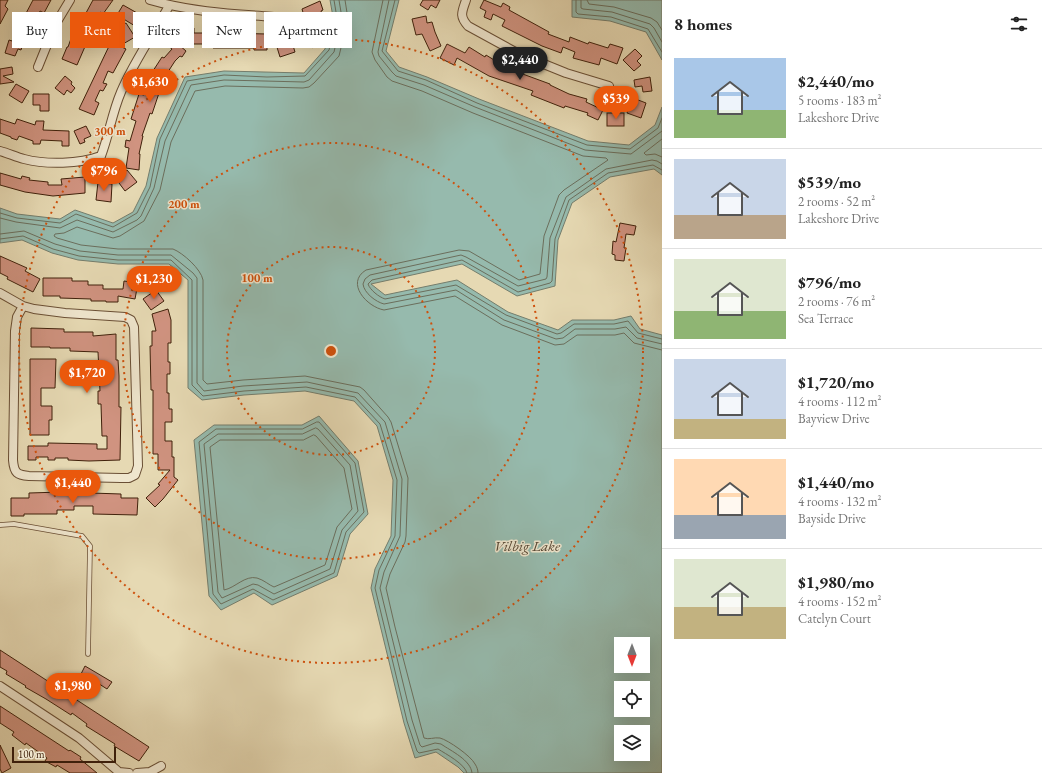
<!DOCTYPE html>
<meta charset="utf-8">
<style>
body{margin:0;font-family:"EB Garamond",serif;background:#f6f6f6;color:#222;height:100vh;display:flex;flex-direction:column;font-size:15px;white-space:nowrap}
*{box-sizing:border-box;margin:0}
p{font-size:13px;color:#767676}
.icon{flex:none;width:22px;height:22px;fill:none;stroke:currentColor;stroke-width:2;stroke-linecap:round;stroke-linejoin:round}
.map{position:relative;flex:1;overflow:hidden}
.sheet{display:flex;flex-direction:column;background:#fff;width:380px}
.sheet>*{flex:none}
.hud{position:absolute;left:12px;top:12px;width:380px;height:36px;display:flex;gap:8px}
.needle{width:26px;rotate:180deg}
.controls{position:absolute;left:614px;top:637px;display:grid;gap:8px}
.controls a{display:grid;place-items:center;width:36px;height:36px;border-radius:0px;background:#fff;box-shadow:0 4px 16px #0002;font-size:20px}
.scale{position:absolute;left:12px;bottom:10px;width:104px;box-sizing:border-box;padding-left:4px;border:2px solid #40210b;border-top:0;font-size:11px;line-height:14px;white-space:nowrap;color:#40210b;-webkit-text-stroke:3px #efe6ce;paint-order:stroke}
.price{position:absolute;translate:-50% -34px;padding:0 9px;border-radius:14px;background:#ea580c;color:#fff;font-size:13px;line-height:26px;filter:drop-shadow(0 1px 2px #0008)}
.price::after{content:'';position:absolute;left:50%;top:24px;width:12px;height:9px;margin-left:-6px;background:inherit;clip-path:polygon(0 0,100% 0,50% 100%)}
.price.selected{background:#222;color:#fff}
ul{padding:0;list-style:none}
li{display:flex;align-items:center;gap:12px;height:100px;padding:0 12px}
li+li{border-top:1px solid #e0e0e0}
li span{display:grid;place-items:center;flex:none;width:112px;height:80px;border-radius:0px;color:#555}
li>.icon{margin-inline-start:auto}
span .icon{width:48px;height:48px;fill:#fffc;stroke-width:1}
li b{font-size:17px}
h2{display:flex;justify-content:space-between;align-items:center;height:48px;padding:0 12px;font-size:17px}
.chip{padding:0 14px;border-radius:0px;background:#fff;box-shadow:0 4px 16px #0002;font-size:14px;line-height:36px}
.chip.selected{background:#ea580c;color:#fff}
main{display:flex;flex:1;min-height:0}
.map>svg:first-child{display:block}
.water{fill:#96baad;stroke:#747d6c;fill-rule:evenodd}
.lines{fill:none;stroke-linecap:round;stroke-linejoin:round}
.shore{stroke:#6b6e5c;stroke-width:1}
.building{fill:#d09380;stroke:#40210b}
.service-casing{stroke:#6a4f35;stroke-width:5.5}
.minor-casing{stroke:#6a4f35;stroke-width:10}
.service{stroke:#efe6ce;stroke-width:4}
.minor{stroke:#efe6ce;stroke-width:8}
.ring{fill:none;stroke:#cf510c;stroke-width:2;stroke-dasharray:2 4}
.labels{text-anchor:middle;stroke-width:3;stroke-linejoin:round;paint-order:stroke}
.water-label{font-size:15px;font-style:italic;fill:#564734;stroke:#efe6ce}
.centre{fill:#cf510c;stroke:#efe6ce;stroke-width:2}
.ring-label{font-size:12px;text-anchor:middle;font-weight:bold;fill:#cf510c;stroke:#efe6ce;stroke-width:3;stroke-linejoin:round;paint-order:stroke}
</style>
<main>
<div class="map">
<svg width="662" height="773" viewBox="0 0 662 773">
<rect width="100%" height="100%" fill="#e6d9b3"/>
<filter id="stains"><feTurbulence type="fractalNoise" baseFrequency=".005" numOctaves="4"/><feColorMatrix values="0 0 0 0 .2 0 0 0 0 .09 0 0 0 0 .02 0 0 0 .5 -.17"/></filter>
<radialGradient id="worn" r=".72"><stop offset=".6" stop-color="#630" stop-opacity="0"/><stop offset="1" stop-color="#630" stop-opacity=".3"/></radialGradient>
<g class="water">
<path d="M330 0H399L386 51 399 67 427 77 479 99 588 141 629 145 655 125 662 107V175L654 169 610 177 572 203 558 240 555 286 517 296 462 264 371 284 385 295 457 280 508 312 558 330 572 320H614L631 316 640 329 662 335V773H464L458 767 436 752 415 758 404 723 371 588 375 569 391 536 393 480 377 426 354 401 305 391 244 395 202 400 188 388V280L169 264H118L78 260 52 253 22 240 0 243V208L17 214 60 219 75 210 113 223 133 212 146 186 157 138 185 77 224 71 304 73 325 49 333 17ZM621 644H643V666H621ZM621 688H643V710H621ZM621 732H643V754H621Z"/>
<polygon points="572,0 662,0 662,60 646,32 610,21 572,17"/>
<polygon points="319,416 358,461 368,514 350,534 337,576 272,605 254,593 221,610 209,596 194,440 214,425 302,425"/>
</g>
<g class="lines">
<g class="shore">
<path d="M345 0 348 19 339 56 314 83 309 87 303 88 225 86 195 91 171 142 160 190 144 221 120 236 113 238 77 227 64 233 55 234 54 236 57 238 81 245 118 249H173C183 253 201 269 203 280V380L207 384 243 380 305 376 360 387 364 390 388 417 391 422 408 478 406 536 405 542 390 574 386 588 395 627 424 738C429 740 434 737 440 738 448 740 471 756 475 764 477 767 478 770 478 773"/>
<path d="M383 0 372 52 375 60 387 77 392 81 422 91 473 113 583 156 606 158 608 160 564 190 559 195 544 236 540 274 519 280 469 251 459 250 366 270C345 283 367 307 384 310L455 296 502 325 555 345 564 344 577 335H615L624 333 634 343 662 350"/>
<polyline points="389,0 378,52 379,56 392,72 396,76 424,85 475,107 585,150 631,154 662,131"/>
<polyline points="395,0 382,51 398,71 426,80 477,103 587,145 630,149 658,128 662,118"/>
<polyline points="576,0 576,12 578,14 611,17 648,29 662,52"/>
<polyline points="581,0 581,8 583,9 612,12 650,24 654,28 662,42"/>
<polyline points="587,0 589,4 614,7 651,18 657,22 662,30"/>
<polyline points="662,139 644,153 646,155 655,154 662,157"/>
<path d="M662 164 657 161 652 160 606 169 566 197 550 238 547 277 546 279 518 286 466 257 461 255 370 275 365 279 363 284C364 293 376 302 384 304L456 290 504 320 556 339 563 338 575 329H615L626 327 637 338 662 344"/>
<path d="M662 170 653 165 608 173 569 200 555 239 552 281 550 283 518 292 462 260 372 280 368 284C370 290 379 297 385 299L456 285 506 315 557 334 561 333 574 324H614L628 321 638 333 662 339"/>
<polyline points="0,213 17,218 60,223 76,214 113,227 137,213 150,187 160,139 187,81 224,75 267,77 305,76 329,50 337,18 334,0"/>
<polyline points="0,218 16,222 60,228 77,220 113,232 137,220 141,216 154,188 165,141 191,85 224,80 304,82 309,80 334,52 342,18 339,0"/>
<path d="M0 234 24 231 55 244 80 251 118 255H171L193 273 197 278V383L204 391 243 386 307 382 358 393 385 422 402 479 400 536 384 572 380 588 412 720 420 745 422 747 435 743 441 744C451 751 471 760 472 773"/>
<path d="M0 239 23 236 53 249 79 256 118 260H171L192 280V385L203 396 244 391 306 387 355 397 380 424 397 480 395 536 379 570 375 588 407 721 417 751 419 753 438 749C446 754 465 764 467 773"/>
<polygon points="317,422 319,422 355,463 364,512 346,532 334,573 273,600 253,589 221,604 213,594 199,442 216,429 302,429"/>
<polygon points="316,428 318,429 350,465 358,511 342,530 330,569 274,594 258,585 253,584 222,598 218,592 204,444 218,434 302,434"/>
<path d="M314 435 316 436 344 468 352 509 337 527 325 565 274 587C269 585 264 580 257 578 245 575 235 588 224 590L210 447 220 440H303Z"/>
</g>
</g>
<g class="building">
<polygon points="0,0 8,0 5,6 8,9 0,24"/>
<polygon points="33,0 51,0 44,13 40,11 34,24 37,25 33,32 31,31 27,39 25,38 21,50 18,49 15,56 5,53 9,40 12,41 18,27 15,25 19,17 23,19"/>
<polygon points="93,0 113,0 103,14 100,12 77,65 62,59 67,47 68,47 73,33 78,35 82,25 80,24"/>
<polygon points="423,0 440,0 436,8 431,5 428,10 420,5"/>
<polygon points="484,0 501,7 503,3 510,7 509,10 549,32 548,34 569,42 570,37 588,44 589,42 608,48 610,44 623,48 617,64 601,58 599,65 573,58 575,52 563,47 561,53 542,46 502,26 505,20 493,14 491,20 484,17 486,11 480,8"/>
<polygon points="320,1 323,10 321,11 323,17 311,22 309,14 304,16 302,9"/>
<polygon points="123,5 146,18 140,29 117,15"/>
<polygon points="426,16 427,23 432,22 435,32 441,46 430,51 422,34 416,35 412,19"/>
<polygon points="126,23 135,37 123,44 117,34 120,32 118,27"/>
<polygon points="311,27 319,35 318,36 322,39 313,48 298,35 303,29 306,32"/>
<polygon points="187,28 194,28 194,33 203,33 203,35 218,35 218,30 224,30 224,33 267,34 267,50 254,50 254,48 213,48 213,45 209,44 187,44"/>
<polygon points="172,39 186,51 182,57 180,56 175,61 164,78 152,114 150,113 142,136 143,136 139,154 140,154 139,170 126,168 129,148 125,147 126,140 130,141 136,121 131,119 139,94 144,95 150,80 147,80 149,74 151,74 162,57 164,58 172,49 167,45"/>
<polygon points="291,39 295,52 280,57 276,44"/>
<polygon points="111,42 126,49 113,73 108,71 103,83 107,84 103,91 100,90 95,101 99,103 94,115 79,109"/>
<polygon points="447,44 465,53 469,47 485,57 486,55 499,63 498,65 550,84 550,85 569,94 587,99 586,102 603,110 598,120 587,115 588,113 565,106 564,108 531,95 533,91 489,76 457,58 454,65 440,58"/>
<polygon points="635,49 642,56 637,61 641,65 634,71 623,60"/>
<polygon points="12,67 13,74 3,76 14,82 0,84 0,69"/>
<polygon points="65,76 72,82 71,84 75,88 71,93 67,90 64,95 55,88"/>
<polygon points="650,77 652,91 643,92 642,86 635,87 634,80"/>
<polygon points="16,84 29,91 22,103 9,95"/>
<polygon points="33,94 49,94 49,111 40,111 40,105 33,105"/>
<polygon points="633,98 646,103 641,118 627,113"/>
<rect x="607" y="113" width="17" height="13"/>
<polygon points="0,119 15,124 17,119 35,125 36,121 44,121 43,130 69,131 69,146 62,146 62,141 41,140 40,144 33,144 33,141 19,136 17,140 11,138 11,137 0,133"/>
<polygon points="86,126 91,136 84,139 85,142 80,144 74,131"/>
<polygon points="127,170 137,182 125,191 116,179"/>
<polygon points="0,173 21,179 22,176 30,178 29,180 48,182 48,185 62,185 61,179 85,177 85,193 53,196 25,192 0,185"/>
<polygon points="98,182 112,184 111,202 96,200"/>
<polygon points="620,223 636,226 634,235 626,234 624,248 626,248 624,261 615,260 615,255 612,254 613,241 616,242"/>
<polygon points="0,256 27,268 25,271 40,279 33,292 7,279 8,277 0,273"/>
<polygon points="43,278 72,278 72,281 88,281 88,285 103,285 103,289 123,289 124,281 138,283 135,299 118,296 118,302 106,302 106,301 91,301 91,299 60,298 60,296 43,296"/>
<polygon points="156,290 164,301 151,310 143,299"/>
<polygon points="168,309 171,320 171,343 168,343 168,362 170,362 170,374 167,374 167,393 169,393 169,409 172,409 172,422 165,422 165,441 172,441 172,457 174,457 174,477 178,480 163,499 155,507 146,498 160,485 158,484 170,470 158,470 158,454 153,454 153,390 151,390 150,346 152,346 152,331 156,331 152,314"/>
<polygon points="31,328 64,329 64,332 93,332 93,336 116,334 116,360 118,360 119,376 119,407 121,407 120,460 89,461 68,460 68,458 55,458 55,460 48,460 48,457 36,457 36,460 28,460 28,446 48,446 48,443 97,444 97,449 107,449 107,436 102,436 101,404 98,404 98,391 100,391 98,352 70,351 70,348 50,348 50,347 31,347"/>
<polygon points="30,359 56,359 55,388 41,388 41,406 52,406 52,420 49,420 49,435 30,435"/>
<polygon points="61,492 121,494 121,498 138,498 137,515 93,514 93,506 74,506 74,510 57,510 57,514 24,514 24,516 11,516 11,498 29,498 29,493"/>
<polygon points="0,650 149,747 139,761 114,746 115,744 86,726 87,724 72,713 71,715 46,699 25,687 26,686 6,674 7,671 0,667"/>
<polygon points="85,666 112,682 107,689 90,678 81,674"/>
<polygon points="0,706 69,751 70,750 81,757 80,759 97,773 70,773 57,765 56,767 45,761 47,758 26,743 25,745 12,735 14,732 0,723"/>
<polygon points="0,745 11,768 2,773 0,769"/>
</g>
<g class="lines">
<g class="service-casing">
<polyline id="service" points="0,525 14,524 82,536 90,546 88,654"/>
</g>
<g class="minor-casing">
<g id="minor">
<path d="M150 0C191 12 234 14 276 17"/>
<path d="M466 0C462 12 459 16 468 26L519 54 566 73 609 86"/>
<polyline points="38,67 55,25 70,0"/>
<path d="M0 151C8 153 16 157 24 159 47 165 79 164 101 156 109 135 112 113 121 92 133 63 154 33 169 6"/>
<path d="M0 293 23 306 34 309 65 313 125 317 131 320 134 327 138 466 135 475 129 478H121L29 476C17 475 14 473 13 460L15 331 17 317 23 306"/>
<polyline points="0,686 79,738 119,772 129,773"/>
<polyline points="137,773 150,772 161,766"/>
</g>
</g>
<use href="#service" class="service"/>
<use href="#minor" class="minor"/>
</g>
<g class="ring">
<circle cx="331" cy="351" r="104"/>
<circle cx="331" cy="351" r="208"/>
<circle cx="331" cy="351" r="312"/>
</g>
<g class="labels">
<g class="water-label">
<text x="527" y="551">Vilbig Lake</text>
</g>
</g>
<circle cx="331" cy="351" r="6" class="centre"/>
<g class="ring-label">
<text x="110" y="135">300 m</text>
<text x="184" y="208">200 m</text>
<text x="257" y="282">100 m</text>
</g>
<rect width="100%" height="100%" filter="url(#stains)"/>
<rect width="100%" height="100%" fill="url(#worn)"/>
</svg>
<div class="controls">
<a><svg class="needle" viewBox="-14 -14 28 28"><path d="M0-13l5 13h-10z" fill="#e53935"/><path d="M0 13l5-13h-10z" fill="#767676"/></svg></a>
<a><svg class="icon" aria-label="locate" viewBox="0 0 24 24"><circle cx="12" cy="12" r="6"/><path d="M12 2v4M12 18v4M2 12h4M18 12h4"/></svg></a>
<a><svg class="icon" aria-label="layers" viewBox="0 0 24 24"><path d="M12 4l9 5-9 5-9-5zM3 14l9 5 9-5"/></svg></a>
</div>
<div class="scale">100 m</div>
<b class="price selected" style="left:520px;top:81px">$2,440</b>
<b class="price" style="left:150px;top:103px">$1,630</b>
<b class="price" style="left:616px;top:120px">$539</b>
<b class="price" style="left:104px;top:192px">$796</b>
<b class="price" style="left:154px;top:300px">$1,230</b>
<b class="price" style="left:87px;top:394px">$1,720</b>
<b class="price" style="left:73px;top:504px">$1,440</b>
<b class="price" style="left:73px;top:707px">$1,980</b>
<div class="hud">
<a class="chip">Buy</a>
<a class="chip selected">Rent</a>
<a class="chip">Filters</a>
<a class="chip">New</a>
<a class="chip">Apartment</a>
</div>
</div>
<section class="sheet">
<h2>8 homes<svg class="icon" aria-label="filters" viewBox="0 0 24 24"><path d="M4 7h16M4 17h16"/><circle cx="9" cy="7" r="2"/><circle cx="15" cy="17" r="2"/></svg></h2>
<ul>
<li><span style="background:linear-gradient(#a9c7e8 65%,#8fb573 0)"><svg class="icon" aria-label="home" viewBox="0 0 24 24"><path d="M3 11l9-7 9 7M6 9v11h12V9"/></svg></span><div><b>$2,440/mo</b><p>5 rooms · 183 m²</p><p>Lakeshore Drive</p></div></li>
<li><span style="background:linear-gradient(#c9d6e8 70%,#b9a48a 0)"><svg class="icon" aria-label="home" viewBox="0 0 24 24"><path d="M3 11l9-7 9 7M6 9v11h12V9"/></svg></span><div><b>$539/mo</b><p>2 rooms · 52 m²</p><p>Lakeshore Drive</p></div></li>
<li><span style="background:linear-gradient(#dfe7d0 65%,#8fb573 0)"><svg class="icon" aria-label="home" viewBox="0 0 24 24"><path d="M3 11l9-7 9 7M6 9v11h12V9"/></svg></span><div><b>$796/mo</b><p>2 rooms · 76 m²</p><p>Sea Terrace</p></div></li>
<li><span style="background:linear-gradient(#c9d6e8 75%,#c2b280 0)"><svg class="icon" aria-label="home" viewBox="0 0 24 24"><path d="M3 11l9-7 9 7M6 9v11h12V9"/></svg></span><div><b>$1,720/mo</b><p>4 rooms · 112 m²</p><p>Bayview Drive</p></div></li>
<li><span style="background:linear-gradient(#ffd9b3 70%,#9aa5b1 0)"><svg class="icon" aria-label="home" viewBox="0 0 24 24"><path d="M3 11l9-7 9 7M6 9v11h12V9"/></svg></span><div><b>$1,440/mo</b><p>4 rooms · 132 m²</p><p>Bayside Drive</p></div></li>
<li><span style="background:linear-gradient(#dfe7d0 60%,#c2b280 0)"><svg class="icon" aria-label="home" viewBox="0 0 24 24"><path d="M3 11l9-7 9 7M6 9v11h12V9"/></svg></span><div><b>$1,980/mo</b><p>4 rooms · 152 m²</p><p>Catelyn Court</p></div></li>
</ul>
</section>
</main>
